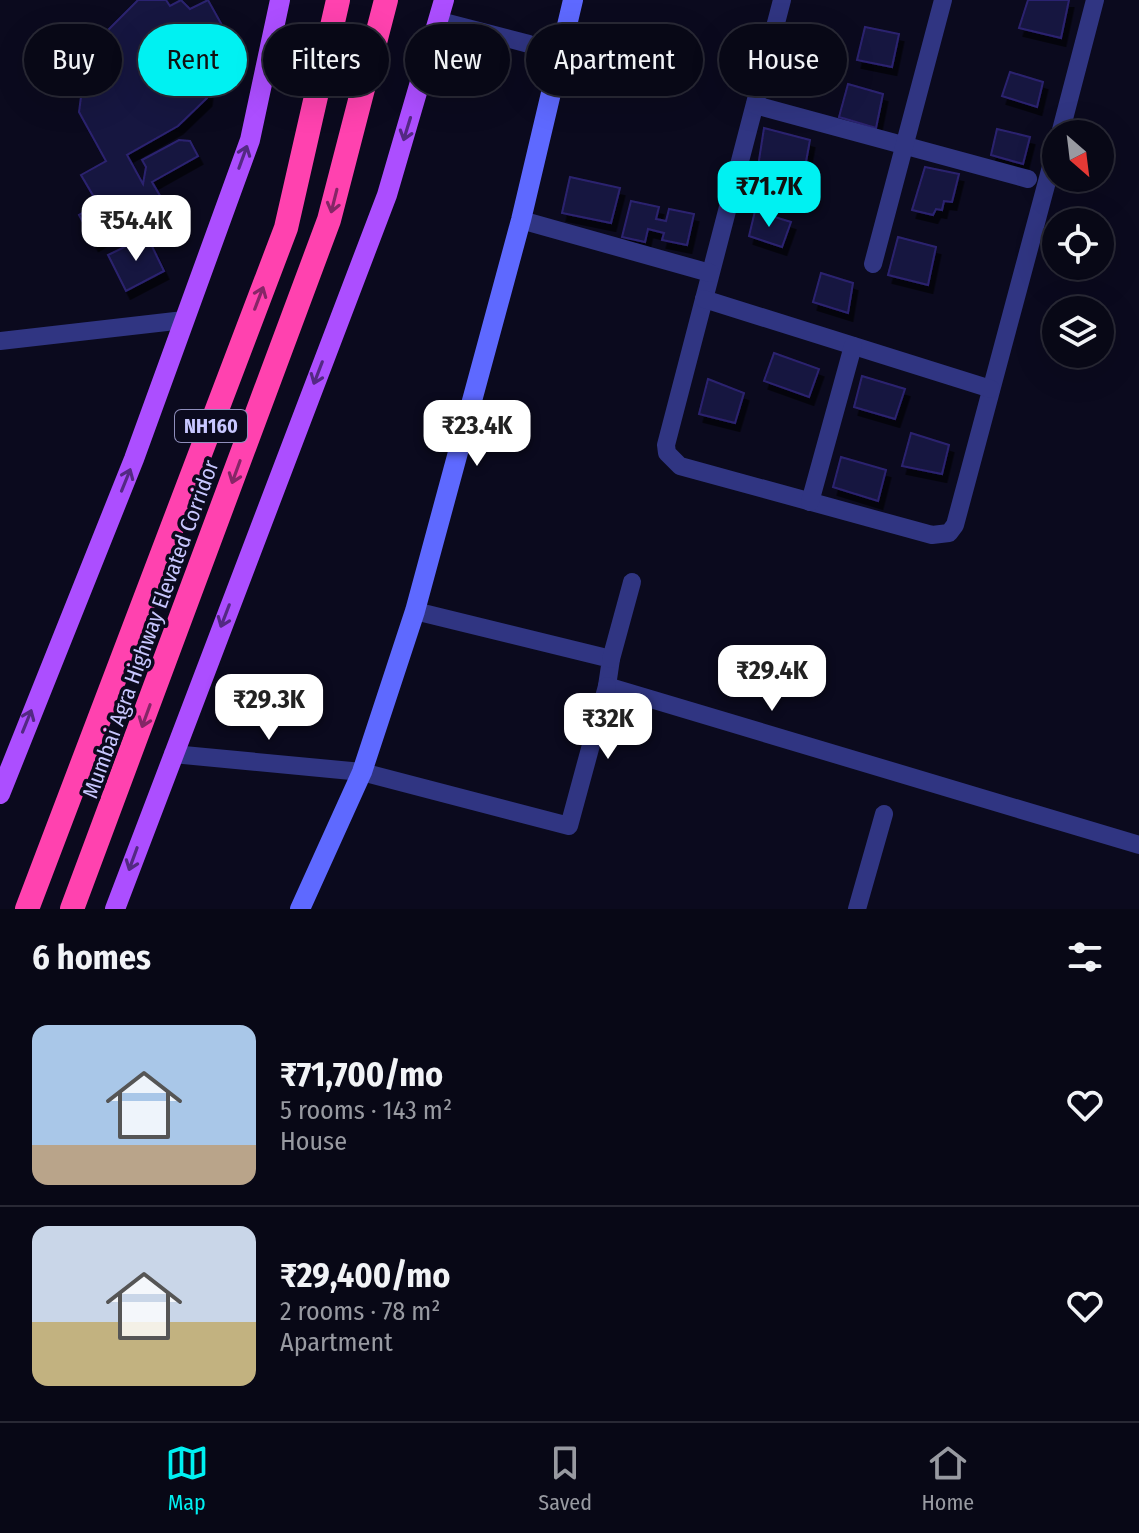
<!DOCTYPE html>
<meta charset="utf-8">
<style>
body{margin:0;font-family:"Fira Sans Condensed",sans-serif;background:#161623;color:#f1f3f6;height:100vh;display:flex;flex-direction:column;font-size:30px;white-space:nowrap}
*{box-sizing:border-box;margin:0}
p{font-size:26px;color:#989aa1}
.icon{flex:none;width:44px;height:44px;fill:none;stroke:currentColor;stroke-width:2;stroke-linecap:round;stroke-linejoin:round}
.map{position:relative;height:909px;overflow:hidden}
.panel{display:flex;flex-direction:column;background:#080816;flex:1}
.panel>*{flex:none}
.guide{position:absolute;left:24px;top:24px;width:1092px;height:72px;display:flex;gap:16px}
.needle{width:52px;rotate:152deg}
.controls{position:absolute;left:1042px;top:120px;display:grid;gap:16px}
.controls a{display:grid;place-items:center;width:72px;height:72px;border-radius:50%;background:#080816;box-shadow:0 8px 32px #0002,0 0 0 2px #292935;font-size:40px}
.price{position:absolute;translate:-50% -68px;padding:0 18px;border-radius:16px;background:#fff;color:#222;font-size:26px;line-height:52px;filter:drop-shadow(0 2px 4px #0008)}
.price::after{content:'';position:absolute;left:50%;top:48px;width:24px;height:18px;margin-left:-12px;background:inherit;clip-path:polygon(0 0,100% 0,50% 100%)}
.price.on{background:#00f1f2;color:#111}
ul{padding:0;list-style:none}
li{display:flex;align-items:center;gap:24px;height:200px;padding:0 32px}
li+li{border-top:2px solid #292935}
li span{display:grid;place-items:center;flex:none;width:224px;height:160px;border-radius:16px;color:#555}
li>.icon{margin-inline-start:auto}
span .icon{width:96px;height:96px;fill:#fffc;stroke-width:1}
li b{font-size:34px}
h2{display:flex;justify-content:space-between;align-items:center;height:96px;padding:0 32px;font-size:34px}
.tag{padding:0 28px;border-radius:36px;background:#080816;box-shadow:0 8px 32px #0002,0 0 0 2px #292935;font-size:28px;line-height:72px}
.tag.on{background:#00f1f2;color:#111}
.dock{display:flex;justify-content:space-around;align-items:center;height:112px;border-top:2px solid #292935;background:#080816;font-size:22px;color:#989aa1}
.dock a{display:grid;justify-items:center;gap:4px}
.dock .on{color:#00f1f2}
.map>svg:first-child{display:block}
.building{fill:#191441;stroke:#2c246f;stroke-width:2;filter:url(#shadow)}
.lines{fill:none;stroke-linecap:round;stroke-linejoin:round}
.street{stroke:#303582;stroke-width:18}
.secondary{stroke:#5e69ff;stroke-width:20}
.primary{stroke:#ac4eff;stroke-width:20}
.highway{stroke:#ff42af;stroke-width:24}
.oneway{stroke:#532983}
.oneway2{stroke:#852666}
.labels{text-anchor:middle;stroke-width:7;stroke-linejoin:round;paint-order:stroke}
.shield{fill:#0b0a1e;stroke:#8f8ebc;stroke-width:2}
.shield-label{font-size:20px;font-weight:bold;fill:#c8c7ff}
.street-label{font-size:22px;fill:#c8c7ff;stroke:#0b0a1e}
</style>
<div class="map">
<svg width="1139" height="909" viewBox="0 0 1139 909">
<defs>
<filter id="shadow"><feDropShadow dx="4.5" dy="8" stdDeviation="0" flood-color="#0009"/></filter>
</defs>
<rect width="100%" height="100%" fill="#0b0a1e"/>
<g class="building">
<polygon points="138,0 166,0 170,6 181,0 190,9 208,0 233,45 208,41 205,59 211,68 207,98 178,126 127,155 143,184 146,167 142,160 179,140 190,141 198,156 152,182 169,211 135,230 120,228 94,243 79,215 98,204 81,175 106,161 79,112 87,51"/>
<polygon points="1028,0 1069,0 1061,38 1019,28"/>
<polygon points="865,27 899,34 892,67 857,60"/>
<polygon points="1010,72 1043,82 1037,107 1002,96"/>
<polygon points="848,84 883,94 876,128 839,117"/>
<polygon points="764,128 810,140 805,167 779,163 774,178 757,173"/>
<polygon points="997,129 1030,137 1023,164 991,155"/>
<polygon points="925,167 959,174 952,202 944,201 942,210 936,209 933,215 912,210"/>
<polygon points="570,177 620,188 611,223 562,213"/>
<polygon points="631,201 659,207 656,219 666,221 669,209 694,214 687,245 662,240 664,233 648,229 645,242 622,237"/>
<polygon points="755,211 791,222 782,247 749,236"/>
<polygon points="147,236 164,271 126,291 108,255"/>
<polygon points="898,237 936,247 928,285 888,275"/>
<polygon points="821,273 853,283 848,313 813,302"/>
<polygon points="774,353 819,369 809,397 764,381"/>
<polygon points="862,376 905,389 895,419 854,407"/>
<polygon points="708,379 744,393 735,423 699,414"/>
<polygon points="911,433 949,445 942,474 902,466"/>
<polygon points="841,457 886,470 878,501 833,487"/>
</g>
<g class="lines">
<g class="street">
<polyline points="782,0 666,445 667,453 680,466 932,535 949,533 955,525 1056,148"/>
<polyline points="440,21 529,44"/>
<polyline points="755,105 1028,179"/>
<polyline points="1060,134 1095,0"/>
<polyline points="521,220 710,273"/>
<polyline points="873,264 943,0"/>
<polyline points="704,299 991,389"/>
<polyline points="0,341 184,320"/>
<polyline points="810,502 853,346"/>
<polyline points="415,611 611,659 607,686 1139,845"/>
<polyline points="611,659 632,582"/>
<polyline points="173,754 362,772 569,826 607,686"/>
<polyline points="857,909 884,814"/>
</g>
<polyline class="secondary" points="300,909 362,772 415,611 521,220 573,0"/>
<g class="primary">
<polyline points="0,794 134,459 250,140 280,0"/>
<polyline points="115,909 387,195 444,0"/>
</g>
<g class="highway">
<polyline points="27,909 286,228 338,0"/>
<polyline points="72,909 329,220 386,0"/>
</g>
</g>
<defs><path id="oneway-shaft" d="M-6 0H5M1.5-3L5.5 0L1.5 3" fill="none" stroke-width="1.6" stroke-linecap="round" stroke-linejoin="round" transform="scale(2)"/></defs>
<g class="oneway">
<use href="#oneway-shaft" transform="translate(407 129) rotate(107)"/>
<use href="#oneway-shaft" transform="translate(243 157) rotate(-70)"/>
<use href="#oneway-shaft" transform="translate(318 373) rotate(111)"/>
<use href="#oneway-shaft" transform="translate(126 480) rotate(-68)"/>
<use href="#oneway-shaft" transform="translate(225 616) rotate(111)"/>
<use href="#oneway-shaft" transform="translate(27 721) rotate(-68)"/>
<use href="#oneway-shaft" transform="translate(133 859) rotate(110)"/>
</g>
<g class="oneway2">
<use href="#oneway-shaft" transform="translate(334 201) rotate(104)"/>
<use href="#oneway-shaft" transform="translate(259 298) rotate(-69)"/>
<use href="#oneway-shaft" transform="translate(236 472) rotate(110)"/>
<use href="#oneway-shaft" transform="translate(146 716) rotate(110)"/>
</g>
<g class="labels">
<rect class="shield" x="175" y="410" width="72" height="32" rx="6"/>
<g class="shield-label">
<text x="211" y="433">NH160</text>
</g>
<g class="street-label">
<text transform="translate(150 629) rotate(-70)" y="8">Mumbai Agra Highway Elevated Corridor</text>
</g>
</g>
</svg>
<div class="controls">
<a><svg class="needle" viewBox="-14 -14 28 28"><path d="M0-13l5 13h-10z" fill="#e53935"/><path d="M0 13l5-13h-10z" fill="#989aa1"/></svg></a>
<a><svg class="icon" aria-label="locate" viewBox="0 0 24 24"><circle cx="12" cy="12" r="6"/><path d="M12 2v4M12 18v4M2 12h4M18 12h4"/></svg></a>
<a><svg class="icon" aria-label="layers" viewBox="0 0 24 24"><path d="M12 4l9 5-9 5-9-5zM3 14l9 5 9-5"/></svg></a>
</div>
<b class="price on" style="left:769px;top:229px">₹71.7K</b>
<b class="price" style="left:136px;top:263px">₹54.4K</b>
<b class="price" style="left:477px;top:468px">₹23.4K</b>
<b class="price" style="left:772px;top:713px">₹29.4K</b>
<b class="price" style="left:269px;top:742px">₹29.3K</b>
<b class="price" style="left:608px;top:761px">₹32K</b>
<div class="guide">
<a class="tag">Buy</a>
<a class="tag on">Rent</a>
<a class="tag">Filters</a>
<a class="tag">New</a>
<a class="tag">Apartment</a>
<a class="tag">House</a>
</div>
</div>
<section class="panel">
<h2>6 homes<svg class="icon" aria-label="filters" viewBox="0 0 24 24"><path d="M4 7h16M4 17h16"/><circle cx="9" cy="7" r="2"/><circle cx="15" cy="17" r="2"/></svg></h2>
<ul>
<li><span style="background:linear-gradient(#a9c7e8 75%,#b9a48a 0)"><svg class="icon" aria-label="home" viewBox="0 0 24 24"><path d="M3 11l9-7 9 7M6 9v11h12V9"/></svg></span><div><b>₹71,700/mo</b><p>5 rooms · 143 m²</p><p>House</p></div><svg class="icon" aria-label="heart" viewBox="0 0 24 24"><path d="M12 20l-8-8c-3-5 5-10 8-4 3-6 11-1 8 4z"/></svg></li>
<li><span style="background:linear-gradient(#c9d6e8 60%,#c2b280 0)"><svg class="icon" aria-label="home" viewBox="0 0 24 24"><path d="M3 11l9-7 9 7M6 9v11h12V9"/></svg></span><div><b>₹29,400/mo</b><p>2 rooms · 78 m²</p><p>Apartment</p></div><svg class="icon" aria-label="heart" viewBox="0 0 24 24"><path d="M12 20l-8-8c-3-5 5-10 8-4 3-6 11-1 8 4z"/></svg></li>
</ul>
</section>
<nav class="dock">
<a class="on"><svg class="icon" aria-label="map" viewBox="0 0 24 24"><path d="M3 6l6-2 6 2 6-2v14l-6 2-6-2-6 2zM9 4v14M15 6v14"/></svg>Map</a>
<a><svg class="icon" aria-label="saved" viewBox="0 0 24 24"><path d="M7 4h10v16l-5-4-5 4z"/></svg>Saved</a>
<a><svg class="icon" aria-label="home" viewBox="0 0 24 24"><path d="M3 11l9-7 9 7M6 9v11h12V9"/></svg>Home</a>
</nav>
